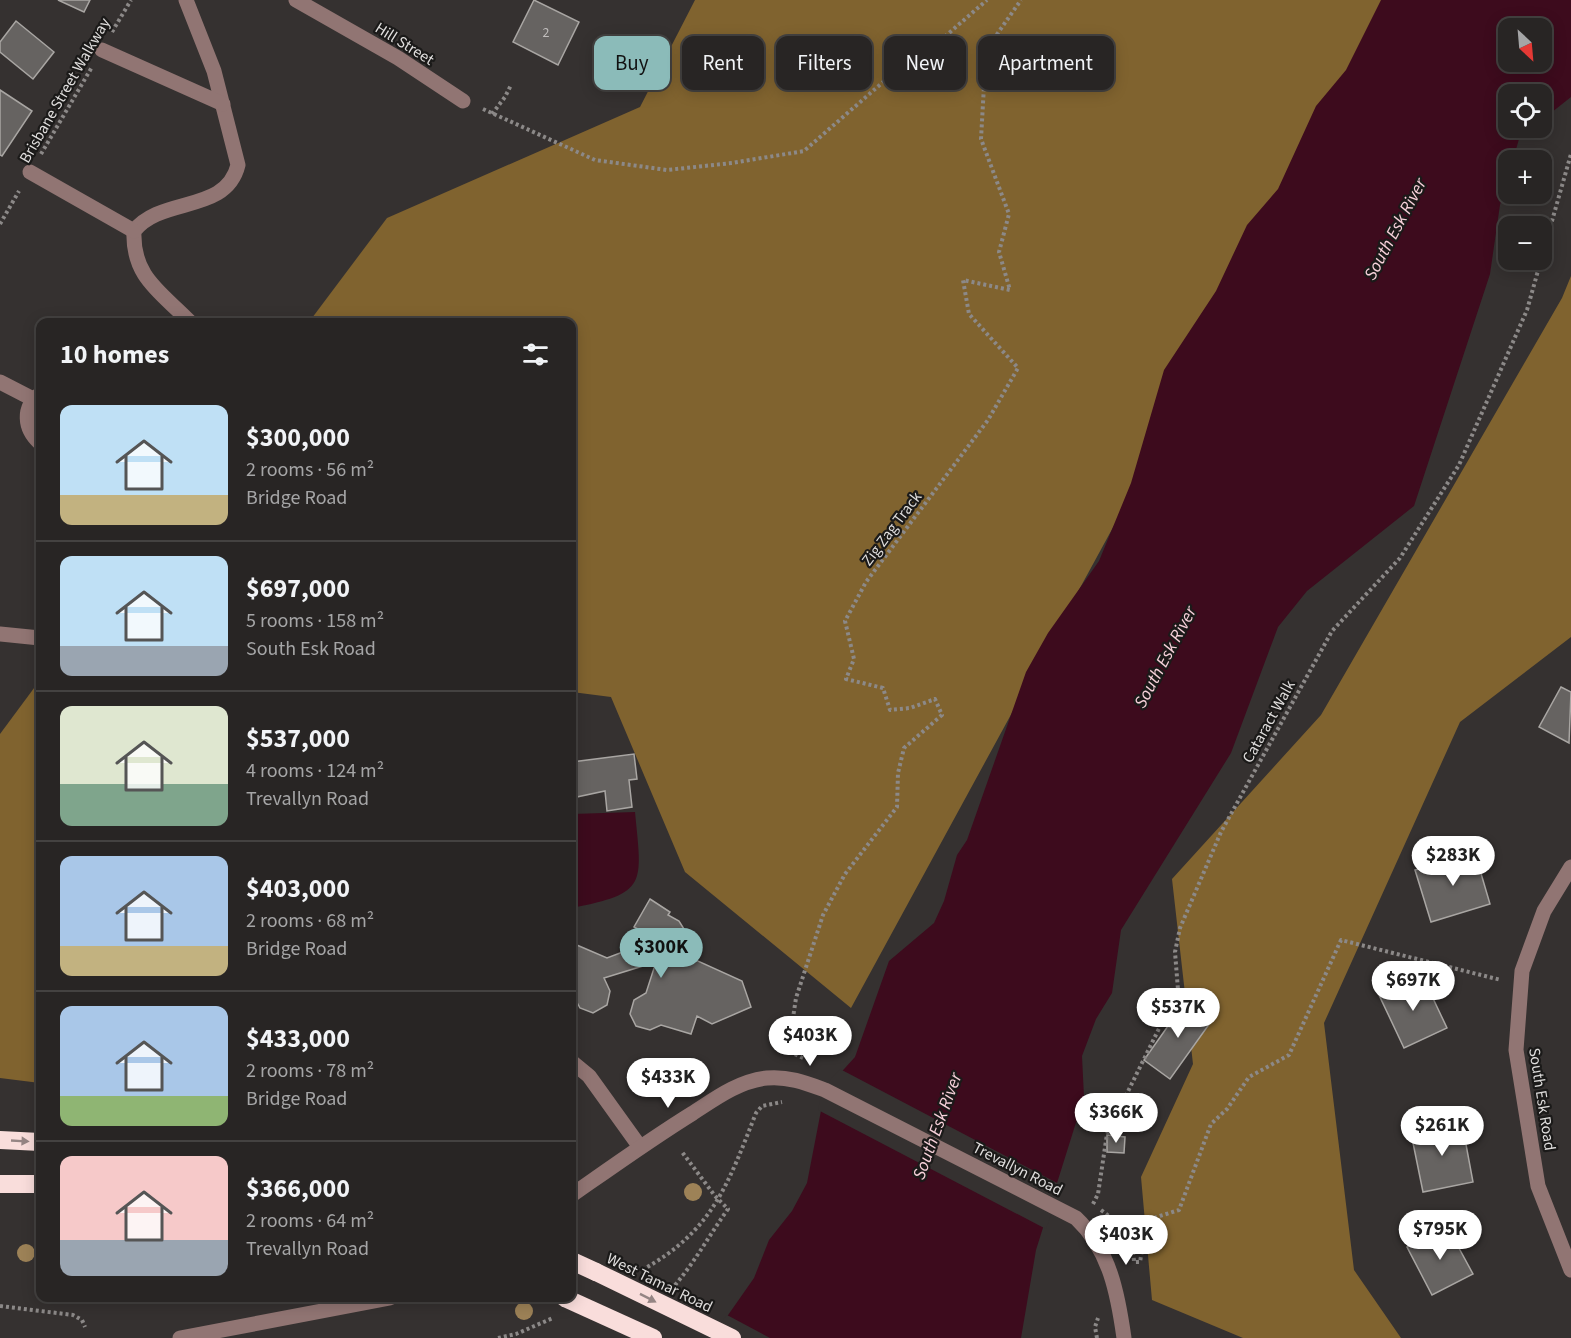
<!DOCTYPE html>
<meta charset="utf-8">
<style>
body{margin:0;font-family:"Source Sans 3",sans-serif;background:#343131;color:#f1f3f6;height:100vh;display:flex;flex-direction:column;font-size:22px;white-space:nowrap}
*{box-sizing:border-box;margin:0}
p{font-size:20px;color:#a5a5a6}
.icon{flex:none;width:33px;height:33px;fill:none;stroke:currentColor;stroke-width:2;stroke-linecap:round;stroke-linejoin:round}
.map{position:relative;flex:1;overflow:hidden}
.sheet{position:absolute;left:36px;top:318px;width:540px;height:984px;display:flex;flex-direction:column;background:#282524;border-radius:12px;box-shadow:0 3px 15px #0003,0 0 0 2px #444241}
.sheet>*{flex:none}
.guide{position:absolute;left:594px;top:36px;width:570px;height:54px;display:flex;gap:12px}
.needle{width:39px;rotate:154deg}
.tools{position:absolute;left:1498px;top:18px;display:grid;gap:12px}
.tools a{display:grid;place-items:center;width:54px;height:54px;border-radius:12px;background:#282524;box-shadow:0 3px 15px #0003,0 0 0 2px #444241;font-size:30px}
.price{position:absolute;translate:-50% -51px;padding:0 14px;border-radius:21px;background:#fff;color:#222;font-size:20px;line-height:39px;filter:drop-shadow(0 2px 3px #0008)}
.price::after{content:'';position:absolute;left:50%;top:36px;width:18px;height:14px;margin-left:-9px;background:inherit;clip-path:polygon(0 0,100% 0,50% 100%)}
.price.on{background:#8bbbb9;color:#111}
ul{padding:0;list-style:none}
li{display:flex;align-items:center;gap:18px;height:150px;padding:0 24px}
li+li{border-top:2px solid #444241}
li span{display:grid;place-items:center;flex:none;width:168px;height:120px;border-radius:12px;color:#555}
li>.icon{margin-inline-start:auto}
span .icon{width:72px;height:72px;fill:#fffc;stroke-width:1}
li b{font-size:26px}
h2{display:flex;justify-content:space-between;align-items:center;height:72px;padding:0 24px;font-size:26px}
.pill{padding:0 21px;border-radius:12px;background:#282524;box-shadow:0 3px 15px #0003,0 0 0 2px #444241;font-size:21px;line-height:54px}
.pill.on{background:#8bbbb9;color:#111}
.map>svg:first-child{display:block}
.forest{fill:#80632f}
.water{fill:#3d0b1d;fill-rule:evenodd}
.pier{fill:#353130}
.building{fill:#666361;stroke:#a9a6a3;stroke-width:1.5}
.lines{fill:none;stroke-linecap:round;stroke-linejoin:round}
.path{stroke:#8c8988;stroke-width:4;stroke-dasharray:3 3;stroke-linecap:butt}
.minor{stroke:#917573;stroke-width:15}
.highway{stroke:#f9dddb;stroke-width:18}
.highway-bridge{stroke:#f9dddb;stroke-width:18}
.tree{fill:#9d8257}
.oneway{fill:#958584}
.labels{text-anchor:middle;stroke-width:4.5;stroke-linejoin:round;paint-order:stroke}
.number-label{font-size:14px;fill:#c1bebd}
.street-label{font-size:16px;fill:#dfdddc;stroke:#1b1a19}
.water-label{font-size:18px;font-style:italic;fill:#f7d1da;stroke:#1b1a19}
</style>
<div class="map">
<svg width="1571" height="1338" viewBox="0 0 1571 1338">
<rect width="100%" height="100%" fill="#353130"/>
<g class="forest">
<polygon points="695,0 1396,0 1382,34 851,1008 685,872 611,697 572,692 572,322 309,322 387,218 640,107"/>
<polygon points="1571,276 1571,637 1460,722 1324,1023 1354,1270 1401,1338 1243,1338 1152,1300 1141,1177 1193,1064 1172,879 1321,715 1562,298"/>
<polygon points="40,680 40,1083 0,1078 0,734"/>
</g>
<g class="water">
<path d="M1381 0H1571V97L1542 120V94H1509V128H1533L1519 139 1513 160H1509V174L1500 205 1490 274 1414 506 1307 591 1278 627 1231 753 1121 930 1112 993 1096 1019 1082 1056 1084 1097 1036 1250 1021 1338H712L754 1278 769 1240 792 1211 807 1183 825 1090 855 1057 889 961 934 923 944 901 957 855 967 840 1026 672 1048 633 1099 561 1131 483 1164 370 1216 291 1247 225 1278 189 1316 106 1346 70ZM1509 28H1542V62H1509Z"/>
<path d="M635 812C642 885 648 893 572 908V814Z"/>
</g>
<g class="pier">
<polygon points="840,1069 1061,1185 1046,1229 818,1110 820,1100 831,1079"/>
<polygon points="727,1315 770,1338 709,1338"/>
</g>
<g class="building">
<polygon points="58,0 90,0 84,12"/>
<polygon points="534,0 579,22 558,65 513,42"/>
<polygon points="16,21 54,52 33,79 0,52 0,42"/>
<polygon points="0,90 32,111 2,156 0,155"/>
<polygon points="1561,687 1571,692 1569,743 1539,727"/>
<polygon points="634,754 637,779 629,780 632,807 607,811 605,791 572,798 572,762"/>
<polygon points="1475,853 1490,904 1431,922 1415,870"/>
<polygon points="650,899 670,912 668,915 679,921 696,948 691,958 742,981 751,1007 712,1024 697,1016 691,1034 661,1025 650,1030 636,1026 630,1014 634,1000 646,993 656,962 604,978 610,991 607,1005 593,1013 580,1008 573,995 576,984 572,987 572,943 607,958 644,944 653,956 659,940 634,927"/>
<polygon points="1422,975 1447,1028 1404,1048 1379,995"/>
<polygon points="1187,996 1205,1008 1199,1016 1210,1023 1170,1079 1144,1060 1168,1026 1172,1028 1185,1009 1180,1005"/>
<polygon points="1462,1123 1473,1182 1423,1192 1411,1133"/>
<polygon points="1107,1135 1125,1137 1124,1153 1107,1152"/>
<polygon points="1447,1226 1473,1274 1432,1295 1407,1247"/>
</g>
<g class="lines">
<g class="path">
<polyline points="112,32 131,0"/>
<polyline points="483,109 595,160 667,170 732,163 804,151 890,76 919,59 987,0"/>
<polyline points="492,114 505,97 511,85"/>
<polyline points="41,154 92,67"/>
<polyline points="0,224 19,191"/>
<polyline points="1542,256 1571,154"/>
<polyline points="803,1058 788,1051 796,998 823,915 845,874 897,807 898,773 904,748 942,715 935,699 910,708 890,710 883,688 846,679 854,659 845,621 866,582 988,420 1018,368 969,314 963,280 1010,290 999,252 1009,214 981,139 986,50 1021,0"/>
<polyline points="1093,1204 1098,1194 1107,1134 1178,990 1175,952 1180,928 1221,832 1332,631 1400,558 1459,465 1527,310 1541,260"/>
<path d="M1101 1210C1120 1224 1133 1238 1134 1262H1140L1147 1220 1179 1210 1211 1124 1227 1109 1249 1077 1289 1055 1341 940 1501 980"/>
<path d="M642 1270C713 1231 728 1184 756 1113L762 1106 782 1102"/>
<path d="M675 1285C695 1262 710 1234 728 1209L715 1196 682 1152"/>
<polyline points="0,1306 73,1315 82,1320 85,1327"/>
<polyline points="498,1338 516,1334 553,1318"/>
<polyline points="1097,1338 1095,1327 1098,1318"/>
</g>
<g class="minor">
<path d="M186 0 214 71 238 165C226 214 161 196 134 231 132 277 161 292 190 322"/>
<polyline points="296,0 398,58 463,101"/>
<polyline points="102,50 223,104"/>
<polyline points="30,172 134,231"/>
<polyline points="0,382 33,399"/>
<path d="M40 394C22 407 24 429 40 443"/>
<polyline points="0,634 40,638"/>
<polyline points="1571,867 1544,911 1522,971 1516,1050 1538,1186 1571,1270"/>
<polyline points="572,1062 589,1076 640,1147"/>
<path d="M572 1195C612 1167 651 1139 693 1113 716 1098 739 1081 767 1078 788 1076 806 1083 825 1090L1076 1218C1110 1250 1118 1295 1124 1338"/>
<polyline points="180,1338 390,1298"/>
</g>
<g class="highway">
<polyline points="0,1140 40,1142"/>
<polyline points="0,1184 40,1184"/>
<polyline points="572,1261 596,1272"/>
</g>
<g class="highway-bridge">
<polyline points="596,1272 732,1338"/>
<polyline points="565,1298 653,1338"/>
</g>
</g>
<g class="tree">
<circle cx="653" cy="1067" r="9"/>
<circle cx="693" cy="1192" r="9"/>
<circle cx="26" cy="1253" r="9"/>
<circle cx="524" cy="1311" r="9"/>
</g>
<defs><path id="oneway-solid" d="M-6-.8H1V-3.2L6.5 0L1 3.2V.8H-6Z" transform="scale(1.5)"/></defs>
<g class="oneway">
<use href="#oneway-solid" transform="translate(20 1141) rotate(3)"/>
<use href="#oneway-solid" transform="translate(648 1298) rotate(27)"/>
</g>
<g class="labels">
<g class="number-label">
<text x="546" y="37">2</text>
</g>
<g class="street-label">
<text transform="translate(405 43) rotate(32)" y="6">Hill Street</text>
<text transform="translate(64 90) rotate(-60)" y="6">Brisbane Street Walkway</text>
<text transform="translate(891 528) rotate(-53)" y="6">Zig Zag Track</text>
<text transform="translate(1268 721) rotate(-61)" y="6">Cataract Walk</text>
<text transform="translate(1543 1099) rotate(81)" y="6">South Esk Road</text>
<text transform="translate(1018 1168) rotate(27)" y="6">Trevallyn Road</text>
<text transform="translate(660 1282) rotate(26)" y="6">West Tamar Road</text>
</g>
<g class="water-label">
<text transform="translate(1395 229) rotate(-62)" y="6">South Esk River</text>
<text transform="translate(1165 657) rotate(-62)" y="6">South Esk River</text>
<text transform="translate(937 1126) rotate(-70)" y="6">South Esk River</text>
</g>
</g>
</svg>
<div class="tools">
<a><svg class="needle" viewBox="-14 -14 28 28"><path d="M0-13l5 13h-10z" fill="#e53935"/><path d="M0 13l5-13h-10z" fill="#a5a5a6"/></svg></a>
<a><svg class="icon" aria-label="locate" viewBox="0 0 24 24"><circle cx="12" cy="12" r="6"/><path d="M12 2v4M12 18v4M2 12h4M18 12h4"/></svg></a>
<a>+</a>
<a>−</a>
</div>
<b class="price" style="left:1453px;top:887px">$283K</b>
<b class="price on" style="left:661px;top:979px">$300K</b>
<b class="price" style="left:1413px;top:1012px">$697K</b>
<b class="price" style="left:1178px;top:1039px">$537K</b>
<b class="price" style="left:810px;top:1067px">$403K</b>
<b class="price" style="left:668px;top:1109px">$433K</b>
<b class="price" style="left:1116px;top:1144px">$366K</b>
<b class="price" style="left:1442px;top:1157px">$261K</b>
<b class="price" style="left:1440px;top:1261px">$795K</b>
<b class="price" style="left:1126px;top:1266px">$403K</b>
<div class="guide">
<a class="pill on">Buy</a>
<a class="pill">Rent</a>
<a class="pill">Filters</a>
<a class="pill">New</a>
<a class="pill">Apartment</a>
</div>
<section class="sheet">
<h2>10 homes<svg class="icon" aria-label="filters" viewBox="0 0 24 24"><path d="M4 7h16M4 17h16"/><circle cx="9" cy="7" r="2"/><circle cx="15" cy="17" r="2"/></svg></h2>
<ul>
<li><span style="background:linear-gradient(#bfe0f5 75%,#c2b280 0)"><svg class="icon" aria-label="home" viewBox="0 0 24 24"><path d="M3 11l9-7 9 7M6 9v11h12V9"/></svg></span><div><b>$300,000</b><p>2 rooms · 56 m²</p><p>Bridge Road</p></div></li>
<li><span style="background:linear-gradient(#bfe0f5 75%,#9aa5b1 0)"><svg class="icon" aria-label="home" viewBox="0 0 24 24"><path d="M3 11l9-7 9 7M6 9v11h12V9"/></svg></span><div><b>$697,000</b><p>5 rooms · 158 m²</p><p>South Esk Road</p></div></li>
<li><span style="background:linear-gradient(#dfe7d0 65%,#7fa58c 0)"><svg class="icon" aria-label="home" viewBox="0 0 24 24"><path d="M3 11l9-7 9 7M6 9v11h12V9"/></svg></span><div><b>$537,000</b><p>4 rooms · 124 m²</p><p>Trevallyn Road</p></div></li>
<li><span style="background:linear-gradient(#a9c7e8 75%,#c2b280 0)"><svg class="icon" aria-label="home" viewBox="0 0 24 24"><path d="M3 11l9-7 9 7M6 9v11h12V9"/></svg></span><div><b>$403,000</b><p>2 rooms · 68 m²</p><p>Bridge Road</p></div></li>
<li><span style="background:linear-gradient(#a9c7e8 75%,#8fb573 0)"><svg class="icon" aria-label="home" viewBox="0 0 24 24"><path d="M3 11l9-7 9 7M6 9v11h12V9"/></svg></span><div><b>$433,000</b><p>2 rooms · 78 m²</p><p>Bridge Road</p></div></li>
<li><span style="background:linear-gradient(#f6c9c9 70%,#9aa5b1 0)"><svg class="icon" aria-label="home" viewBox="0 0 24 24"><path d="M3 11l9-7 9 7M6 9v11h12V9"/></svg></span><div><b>$366,000</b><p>2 rooms · 64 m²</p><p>Trevallyn Road</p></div></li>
</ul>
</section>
</div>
